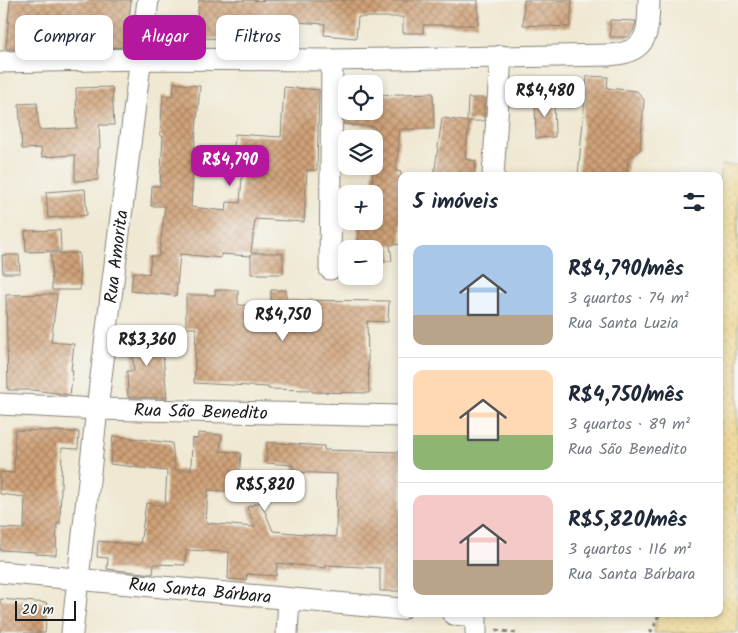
<!DOCTYPE html>
<html lang="pt">
<meta charset="utf-8">
<style>
body{margin:0;font-family:Kalam,sans-serif;background:#f6f6f7;color:#1f2937;height:100vh;display:flex;flex-direction:column;font-size:19px;white-space:nowrap}
*{box-sizing:border-box;margin:0}
p{font-size:16px;color:#747a83}
.icon{flex:none;width:28px;height:28px;fill:none;stroke:currentColor;stroke-width:2;stroke-linecap:round;stroke-linejoin:round}
.map{position:relative;flex:1;overflow:hidden}
.side{position:absolute;left:398px;top:172px;width:325px;height:445px;display:flex;flex-direction:column;background:#fff;border-radius:10px;box-shadow:0 2px 8px #0003}
.side>*{flex:none}
.hud{position:absolute;left:15px;top:15px;width:308px;height:45px;display:flex;gap:10px}
.controls{position:absolute;left:338px;top:75px;display:grid;gap:10px}
.controls a{display:grid;place-items:center;width:45px;height:45px;border-radius:10px;background:#fff;box-shadow:0 2px 8px #0003;font-size:25px}
.scale{position:absolute;left:15px;bottom:12px;width:61px;box-sizing:border-box;padding-left:5px;border:2px solid #1c1c1c;border-top:0;font-size:14px;line-height:18px;white-space:nowrap;color:#1c1c1c;-webkit-text-stroke:4px #f6f6f2;paint-order:stroke}
.price{position:absolute;translate:-50% -42px;padding:0 11px;border-radius:10px;background:#fff;color:#222;font-size:16px;line-height:32px;filter:drop-shadow(0 1px 2px #0008)}
.price::after{content:'';position:absolute;left:50%;top:30px;width:15px;height:11px;margin-left:-8px;background:inherit;clip-path:polygon(0 0,100% 0,50% 100%)}
.price.selected{background:#b5179e;color:#fff}
ul{padding:0;list-style:none}
li{display:flex;align-items:center;gap:15px;height:125px;padding:0 15px}
li+li{border-top:1px solid #e0e1e3}
li span{display:grid;place-items:center;flex:none;width:140px;height:100px;border-radius:10px;color:#555}
li>.icon{margin-inline-start:auto}
span .icon{width:60px;height:60px;fill:#fffc;stroke-width:1}
li b{font-size:21px}
h2{display:flex;justify-content:space-between;align-items:center;height:60px;padding:0 15px;font-size:21px}
.pill{padding:0 18px;border-radius:10px;background:#fff;box-shadow:0 2px 8px #0003;font-size:18px;line-height:45px}
.pill.selected{background:#b5179e;color:#fff}
.map>svg:first-child{display:block}
.sand{fill:url(#sand-dots);stroke:#857b5d}
.building{fill:url(#building-cross-hatch)}
.lines{fill:none;stroke-linecap:round;stroke-linejoin:round}
.minor-casing{stroke:#868277;stroke-width:23}
.path{stroke:#868277;stroke-width:3;stroke-dasharray:4 4;stroke-linecap:butt}
.minor{stroke:#fff;stroke-width:21}
.labels{text-anchor:middle;stroke-width:5;stroke-linejoin:round;paint-order:stroke}
.street-label{font-size:18px;fill:#1c1c1c;stroke:#f6f6f2}
</style>
<div class="map">
<svg width="738" height="633" viewBox="0 0 738 633">
<defs>
<pattern id="sand-dots" width="8" height="8" patternUnits="userSpaceOnUse" patternTransform="scale(1.25)"><rect width="8" height="8" fill="#eeda9e"/><path d="M2 2h.1M6 6h.1" fill="none" stroke="#ccba88" stroke-width="1.8" stroke-linecap="round"/></pattern>
<pattern id="building-cross-hatch" width="8" height="8" patternUnits="userSpaceOnUse" patternTransform="scale(1.25)"><rect width="8" height="8" fill="#d0a279"/><path d="M0 0l8 8M0 8l8-8" fill="none" stroke="#a88362"/></pattern>
</defs>
<rect width="100%" height="100%" fill="#f6f6f2"/>
<filter id="ink" filterUnits="userSpaceOnUse"><feTurbulence type="fractalNoise" baseFrequency=".02" numOctaves="2"/><feDisplacementMap in="SourceGraphic" scale="10" xChannelSelector="R" yChannelSelector="G"/><feConvolveMatrix kernelMatrix="1 2 1 2 8 2 1 2 1" color-interpolation-filters="sRGB"/></filter>
<filter id="wash" filterUnits="userSpaceOnUse"><feTurbulence type="fractalNoise" baseFrequency=".0096" numOctaves="4" result="noise"/><feDisplacementMap in="SourceGraphic" scale="20" xChannelSelector="R" yChannelSelector="G"/><feGaussianBlur stdDeviation="1.12" result="paint"/><feColorMatrix in="noise" values="0 0 0 0 0 0 0 0 0 0 0 0 0 0 0 0 0 1.4 0 .05"/><feComposite in="paint" operator="in"/></filter>
<g filter="url(#wash)">
<rect width="100%" height="100%" fill="#efe8d2"/>
<polygon class="sand" points="721,165 738,165 738,633 654,633 657,614 719,614 719,183"/>
<g id="blocks">
<g class="building">
<polygon points="10,0 131,0 126,47 92,48 93,39 36,33 34,49 6,49"/>
<polygon points="199,0 330,1 330,0 478,0 478,25 423,25 423,33 403,33 403,17 358,17 356,38 324,35 325,24 282,21 282,38 256,37 256,40 203,38 203,44 171,43 172,18 197,19"/>
<polygon points="524,0 572,0 570,27 523,25"/>
<polygon points="610,20 636,21 633,31 628,37 610,37"/>
<polygon points="587,76 608,77 607,88 637,91 644,100 640,150 628,159 627,176 578,176"/>
<polygon points="174,83 200,86 194,152 191,207 226,211 227,202 240,203 243,163 233,163 235,134 281,137 284,87 319,90 317,170 307,170 304,222 255,219 251,253 283,253 283,274 251,274 251,254 251,256 221,254 221,258 180,254 176,296 131,291 133,272 149,274 151,256 159,256 165,206 151,206 152,186 160,186 163,136 160,136 163,95 173,96"/>
<polygon points="112,87 114,125 99,125 100,148 98,148 98,180 75,181 75,155 42,157 41,148 22,149 19,104 37,103 39,130 77,128 76,88"/>
<polygon points="433,93 434,129 400,129 396,171 401,172 401,244 390,245 392,261 374,261 374,246 359,246 357,221 374,221 374,187 372,187 375,127 344,124 344,111 374,111 374,95"/>
<polygon points="468,98 484,98 484,121 467,121"/>
<polygon points="554,99 555,137 536,138 535,100"/>
<polygon points="442,118 469,122 465,159 476,161 474,176 434,176"/>
<polygon points="85,189 87,215 48,218 46,192"/>
<polygon points="60,230 61,251 26,252 25,231"/>
<polygon points="51,253 79,253 80,290 52,290"/>
<polygon points="2,255 19,255 20,273 3,273"/>
<polygon points="215,290 238,290 238,305 271,306 271,290 286,290 286,300 389,301 388,322 367,321 369,393 312,392 312,390 268,389 268,387 194,383 196,328 186,328 186,295 215,295"/>
<polygon points="57,294 51,342 74,344 71,370 73,370 70,395 33,390 8,390 6,295"/>
<polygon points="152,328 153,343 162,343 167,398 128,397 127,371 134,371 130,330"/>
<polygon points="15,430 79,432 78,449 62,448 60,523 57,523 56,555 35,554 35,552 0,550 0,528 24,529 25,497 0,494 0,472 14,473"/>
<polygon points="198,433 222,435 220,451 241,453 238,492 208,490 206,523 255,527 247,507 261,502 273,531 336,537 337,474 293,472 293,465 266,463 267,442 324,446 324,450 401,452 401,591 380,591 380,568 326,565 326,568 277,563 276,576 247,574 246,580 228,579 229,552 186,550 185,565 154,564 153,574 107,569 108,558 97,557 98,541 140,545 146,503 165,506 167,471 110,464 113,436 172,443 175,470 191,470 192,438 198,439"/>
<polygon points="0,599 47,603 45,633 0,633"/>
</g>
</g>
</g>
<g filter="url(#ink)">
<use href="#blocks" fill-opacity="0" stroke="#868277" stroke-width="1"/>
<g class="lines">
<g class="minor-casing">
<g id="minor">
<path d="M0 62 141 59 332 60 610 55C616 54 623 54 629 51 651 43 648 19 649 0"/>
<polyline points="493,176 501,56"/>
<polyline points="330,269 332,60"/>
<path id="s1" d="M0 404 97 409 401 416"/>
<path id="s2" d="M0 572 401 609"/>
<polyline points="453,614 476,616 476,633"/>
<path id="s3" d="M72 633 97 409 148 0"/>
<polyline points="287,633 289,599"/>
</g>
</g>
<g class="path">
<polyline points="496,630 516,633"/>
<polyline points="650,633 654,627 659,614"/>
</g>
<use href="#minor" class="minor"/>
</g>
</g>
<g class="labels">
<g class="street-label">
<text dy="6" stroke="none"><textPath href="#s3" startOffset="379">Rua Amorita</textPath></text>
<text dy="6" stroke="none"><textPath href="#s1" startOffset="201">Rua São Benedito</textPath></text>
<text dy="6" stroke="none"><textPath href="#s2" startOffset="201">Rua Santa Bárbara</textPath></text>
</g>
</g>
</svg>
<div class="controls">
<a><svg class="icon" aria-label="locate" viewBox="0 0 24 24"><circle cx="12" cy="12" r="6"/><path d="M12 2v4M12 18v4M2 12h4M18 12h4"/></svg></a>
<a><svg class="icon" aria-label="layers" viewBox="0 0 24 24"><path d="M12 4l9 5-9 5-9-5zM3 14l9 5 9-5"/></svg></a>
<a>+</a>
<a>−</a>
</div>
<div class="scale">20 m</div>
<b class="price" style="left:545px;top:118px">R$4,480</b>
<b class="price selected" style="left:230px;top:187px">R$4,790</b>
<b class="price" style="left:283px;top:342px">R$4,750</b>
<b class="price" style="left:147px;top:367px">R$3,360</b>
<b class="price" style="left:265px;top:512px">R$5,820</b>
<div class="hud">
<a class="pill">Comprar</a>
<a class="pill selected">Alugar</a>
<a class="pill">Filtros</a>
</div>
<section class="side">
<h2>5 imóveis<svg class="icon" aria-label="filters" viewBox="0 0 24 24"><path d="M4 7h16M4 17h16"/><circle cx="9" cy="7" r="2"/><circle cx="15" cy="17" r="2"/></svg></h2>
<ul>
<li><span style="background:linear-gradient(#a9c7e8 70%,#b9a48a 0)"><svg class="icon" aria-label="home" viewBox="0 0 24 24"><path d="M3 11l9-7 9 7M6 9v11h12V9"/></svg></span><div><b>R$4,790/mês</b><p>3 quartos · 74 m²</p><p>Rua Santa Luzia</p></div></li>
<li><span style="background:linear-gradient(#ffd9b3 65%,#8fb573 0)"><svg class="icon" aria-label="home" viewBox="0 0 24 24"><path d="M3 11l9-7 9 7M6 9v11h12V9"/></svg></span><div><b>R$4,750/mês</b><p>3 quartos · 89 m²</p><p>Rua São Benedito</p></div></li>
<li><span style="background:linear-gradient(#f6c9c9 65%,#b9a48a 0)"><svg class="icon" aria-label="home" viewBox="0 0 24 24"><path d="M3 11l9-7 9 7M6 9v11h12V9"/></svg></span><div><b>R$5,820/mês</b><p>3 quartos · 116 m²</p><p>Rua Santa Bárbara</p></div></li>
</ul>
</section>
</div>
